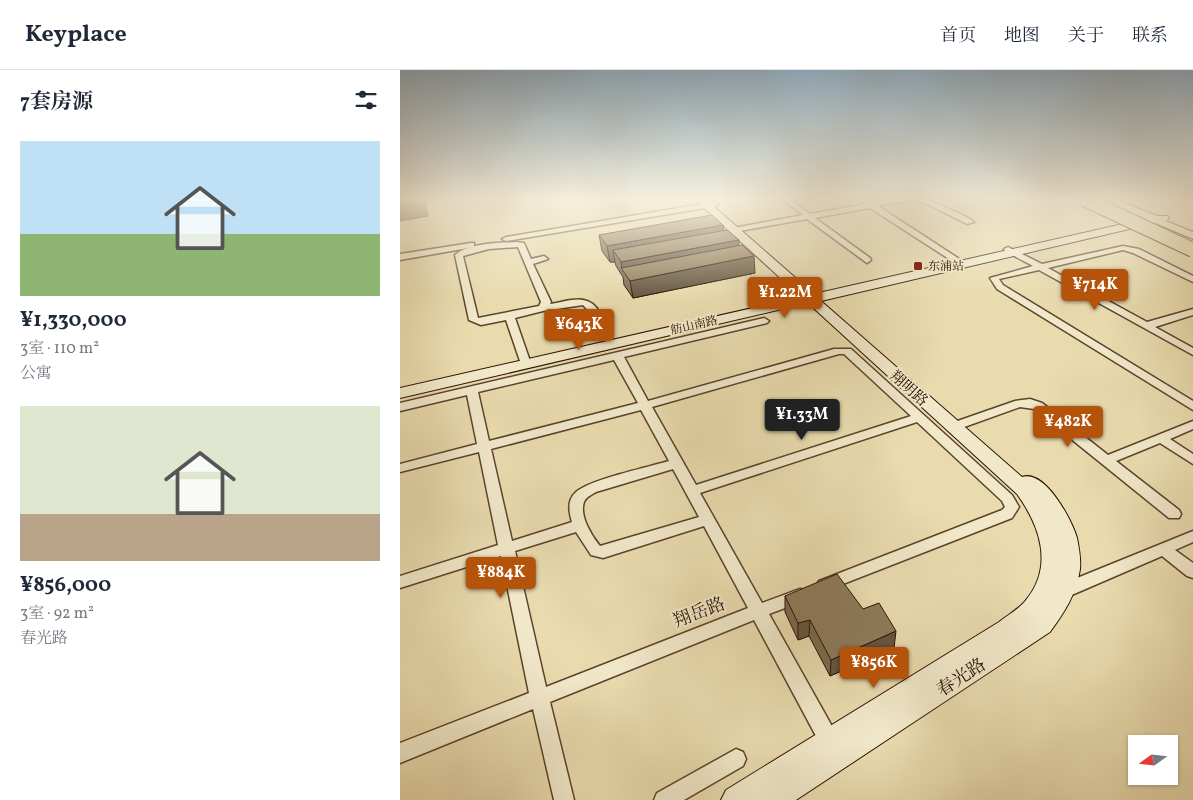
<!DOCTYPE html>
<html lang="zh">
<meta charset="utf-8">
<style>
body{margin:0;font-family:Vollkorn,"Noto Serif SC",serif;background:#f2f2f3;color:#1f2937;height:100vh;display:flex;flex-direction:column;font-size:19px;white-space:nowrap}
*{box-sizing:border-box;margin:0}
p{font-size:16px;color:#747a83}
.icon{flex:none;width:28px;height:28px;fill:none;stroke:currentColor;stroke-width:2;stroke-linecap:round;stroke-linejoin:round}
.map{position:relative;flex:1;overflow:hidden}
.side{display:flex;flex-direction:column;background:#fff;width:400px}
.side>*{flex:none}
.needle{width:32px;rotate:255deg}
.controls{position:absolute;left:728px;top:665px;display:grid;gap:10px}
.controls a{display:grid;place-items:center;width:50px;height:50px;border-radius:0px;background:#fff;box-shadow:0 1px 4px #0004;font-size:25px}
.price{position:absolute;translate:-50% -42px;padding:0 11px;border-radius:5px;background:#b45309;color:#fff;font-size:16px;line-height:32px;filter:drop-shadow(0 1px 2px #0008)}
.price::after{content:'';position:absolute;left:50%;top:30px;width:15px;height:11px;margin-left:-8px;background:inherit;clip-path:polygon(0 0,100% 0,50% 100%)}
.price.active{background:#222;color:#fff}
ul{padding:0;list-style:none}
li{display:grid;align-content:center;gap:10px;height:265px;padding:0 20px}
li span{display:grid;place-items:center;height:155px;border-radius:0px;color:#555}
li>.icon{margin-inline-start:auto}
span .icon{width:90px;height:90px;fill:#fffc;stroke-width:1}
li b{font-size:21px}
h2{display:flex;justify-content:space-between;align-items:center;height:60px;padding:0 20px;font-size:21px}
header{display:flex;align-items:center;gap:30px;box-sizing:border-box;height:70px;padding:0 25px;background:#fff;border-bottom:1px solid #e0e1e3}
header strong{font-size:24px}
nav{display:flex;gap:28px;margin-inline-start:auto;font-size:18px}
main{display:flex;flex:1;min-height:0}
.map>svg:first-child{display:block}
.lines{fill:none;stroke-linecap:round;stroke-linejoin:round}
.street-casing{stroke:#5b432c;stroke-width:3}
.secondary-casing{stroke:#2c1001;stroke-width:2}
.street{fill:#f1e8ca;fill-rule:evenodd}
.secondary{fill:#f1e8ca;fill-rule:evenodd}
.highway-bridge-casing{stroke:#2c1001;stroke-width:16;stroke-linecap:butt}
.highway-bridge{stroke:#e9dbae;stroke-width:14}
.wall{fill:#7a694e;stroke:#2c1001}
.shaded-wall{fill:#635540;stroke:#2c1001}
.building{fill:#8e7a5b;stroke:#2c1001}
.poi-dot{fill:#8f2418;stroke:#f1e8ca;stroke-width:2}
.labels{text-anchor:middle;stroke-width:4;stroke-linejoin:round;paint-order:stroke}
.far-poi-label{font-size:12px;fill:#2c1001;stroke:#f1e8ca;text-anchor:start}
.far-street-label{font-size:12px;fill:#2c1001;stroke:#f1e8ca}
.street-label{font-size:15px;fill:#2c1001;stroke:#f1e8ca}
.near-street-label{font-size:18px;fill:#2c1001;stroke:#f1e8ca}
</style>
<header>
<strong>Keyplace</strong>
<nav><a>首页</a><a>地图</a><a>关于</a><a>联系</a></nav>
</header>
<main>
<section class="side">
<h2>7套房源<svg class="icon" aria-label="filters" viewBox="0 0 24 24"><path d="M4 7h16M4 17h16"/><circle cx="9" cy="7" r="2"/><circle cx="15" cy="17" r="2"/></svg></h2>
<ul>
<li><span style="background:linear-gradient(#bfe0f5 60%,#8fb573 0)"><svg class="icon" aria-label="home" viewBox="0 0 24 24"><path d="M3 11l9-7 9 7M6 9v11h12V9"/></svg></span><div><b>¥1,330,000</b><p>3室 · 110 m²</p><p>公寓</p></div></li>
<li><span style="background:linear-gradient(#dfe7d0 70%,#b9a48a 0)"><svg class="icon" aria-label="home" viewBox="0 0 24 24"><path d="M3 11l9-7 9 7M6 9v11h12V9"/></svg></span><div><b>¥856,000</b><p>3室 · 92 m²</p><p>春光路</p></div></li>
</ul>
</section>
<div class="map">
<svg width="793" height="730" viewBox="0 0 793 730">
<rect width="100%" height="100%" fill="#e9dbae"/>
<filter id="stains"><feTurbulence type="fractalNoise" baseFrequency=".004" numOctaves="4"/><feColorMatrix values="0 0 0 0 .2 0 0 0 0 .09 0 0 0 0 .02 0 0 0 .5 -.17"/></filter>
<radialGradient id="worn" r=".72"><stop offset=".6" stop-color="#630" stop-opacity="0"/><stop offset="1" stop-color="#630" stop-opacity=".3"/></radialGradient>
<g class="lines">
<g class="street-casing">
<g id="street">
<polygon points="21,128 37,128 0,135 0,131"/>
<path d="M381 128H388L410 144 465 134 457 128H464L473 133C510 126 519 124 553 141 560 144 568 147 574 152L567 154 527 134 515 130 478 136 567 194 560 196 470 138 415 148 470 188 471 190 467 193 407 149 334 162 330 160 334 158 403 145Z"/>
<polygon points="314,132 318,134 317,136 106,171 102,169 106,167"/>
<path d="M116 172 124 173 131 189 144 186 148 189 133 194 151 232 150 234C170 231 188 222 200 243L195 246 192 245 183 235 143 241 115 248 131 294 126 297 121 294 106 250 81 255 69 250 55 185C69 173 98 173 116 172ZM118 177 141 232 139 236 78 248 63 186 89 179Z"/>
<polygon points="71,173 74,173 74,177 0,190 0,184"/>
<polygon points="723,176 739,179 793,206 793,212 733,183 723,180 648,198 747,252 793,239 793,245 755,257 793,278 793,285 639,200 599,209 603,215 793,331 793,340 597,219 590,208 633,196 605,181 604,179 608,177 642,194"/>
<path d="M364 248 369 251 367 253 224 287 248 331 434 279H451L612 425 619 437 612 448 425 521 419 519 417 515 419 511 602 440 605 437 602 431 517 352 300 423 362 533 400 519 406 520 408 525 406 530 369 544 438 667 441 674 438 681 431 683 424 681 354 550 150 632 174 730H154L133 639 0 693V673L129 623 101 486 0 518V506L98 475 79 382 0 402V394L77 374 67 325 0 341V333ZM439 284H444L511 346 296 415 252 337ZM214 290 238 333 89 371 78 322ZM241 340 269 391C249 397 187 410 175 423 167 431 169 442 172 452L112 471 91 379ZM273 399 299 447 200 476C192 466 179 446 184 432 186 427 191 425 196 422ZM304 456 348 538 146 617 115 481 176 462 191 485 203 488Z"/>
<polygon points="630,329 642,333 708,385 793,351 793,359 770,369 793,384 793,394 760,373 716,391 779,440 781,444 779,448 769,448 634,339 620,337 553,361 547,357 549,354 615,331"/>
<polygon points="793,461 793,472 775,480 793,493 793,508 787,506 762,486 667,527 661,528 655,527 653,522 655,517"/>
<polygon points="336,679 343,682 346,689 343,696 284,730 254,730 257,723"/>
</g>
</g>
<g class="secondary-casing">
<path id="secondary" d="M293 128H304L414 224 745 149 701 130 700 128H713L757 146H768L769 148 766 151 793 162V169L755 153 421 231 622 407C645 399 672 450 677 468 679 478 681 489 680 499 677 523 664 543 650 562L396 730H321L326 720 599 552C608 545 619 539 626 530 654 496 640 456 617 424L408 233 0 328V318L401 227Z"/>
</g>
<use href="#street" class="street"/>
<use href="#secondary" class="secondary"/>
<g class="highway-bridge-casing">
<polyline id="highway-bridge" points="682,128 793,180"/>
</g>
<use href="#highway-bridge" class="highway-bridge"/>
</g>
<g class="wall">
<polygon points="323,155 323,160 339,175 355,203 233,228 224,215 223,207 216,196 215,192 210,192 202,181 199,165"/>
<polygon points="385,526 463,539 494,578 430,606 409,566 398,570 385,542"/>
</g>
<g class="shaded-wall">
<polygon points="22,128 23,128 25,131 28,146 0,151 0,135"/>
<polygon points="323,155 324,171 213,180 215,192 210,192 207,176"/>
<polygon points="339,170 339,187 222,199 221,192"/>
<polygon points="354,186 355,203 233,228 230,211"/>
<polygon points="410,550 409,566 398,570 398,553"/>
<polygon points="496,561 494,578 430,606 431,590"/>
</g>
<g class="building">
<polygon points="0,128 22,128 23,131 0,135"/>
<polygon points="312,145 323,155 207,176 199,165"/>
<polygon points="327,160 339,170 221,192 213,180"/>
<polygon points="342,175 354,186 230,211 221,198"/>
<polygon points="437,504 463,539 479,533 496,561 431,590 410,550 398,553 385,526"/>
</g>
<linearGradient id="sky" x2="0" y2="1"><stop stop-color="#8fa8b9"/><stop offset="0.56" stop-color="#f5efdb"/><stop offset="1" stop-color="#f5efdb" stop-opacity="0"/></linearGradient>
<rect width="793" height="230" fill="url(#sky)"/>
<rect class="poi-dot" x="513" y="191" width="10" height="10" rx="2.5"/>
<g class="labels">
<g class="far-poi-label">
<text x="528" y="200">东浦站</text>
</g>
<g class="far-street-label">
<text transform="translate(294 255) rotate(-13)" y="4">舫山南路</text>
</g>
<g class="street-label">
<text transform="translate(509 318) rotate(42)" y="5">翔明路</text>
</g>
<g class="near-street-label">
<text transform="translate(299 542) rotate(-21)" y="6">翔岳路</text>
<text transform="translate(561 607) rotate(-33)" y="6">春光路</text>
</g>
</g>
<rect width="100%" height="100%" filter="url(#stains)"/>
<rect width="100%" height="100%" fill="url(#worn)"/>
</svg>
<div class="controls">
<a><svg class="needle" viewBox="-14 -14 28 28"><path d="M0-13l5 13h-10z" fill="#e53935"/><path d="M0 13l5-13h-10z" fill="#747a83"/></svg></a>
</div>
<b class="price" style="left:695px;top:241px">¥714K</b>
<b class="price" style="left:385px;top:249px">¥1.22M</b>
<b class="price" style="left:179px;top:281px">¥643K</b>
<b class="price active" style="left:402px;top:371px">¥1.33M</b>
<b class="price" style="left:668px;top:378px">¥482K</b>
<b class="price" style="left:101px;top:529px">¥884K</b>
<b class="price" style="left:474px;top:619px">¥856K</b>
</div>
</main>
